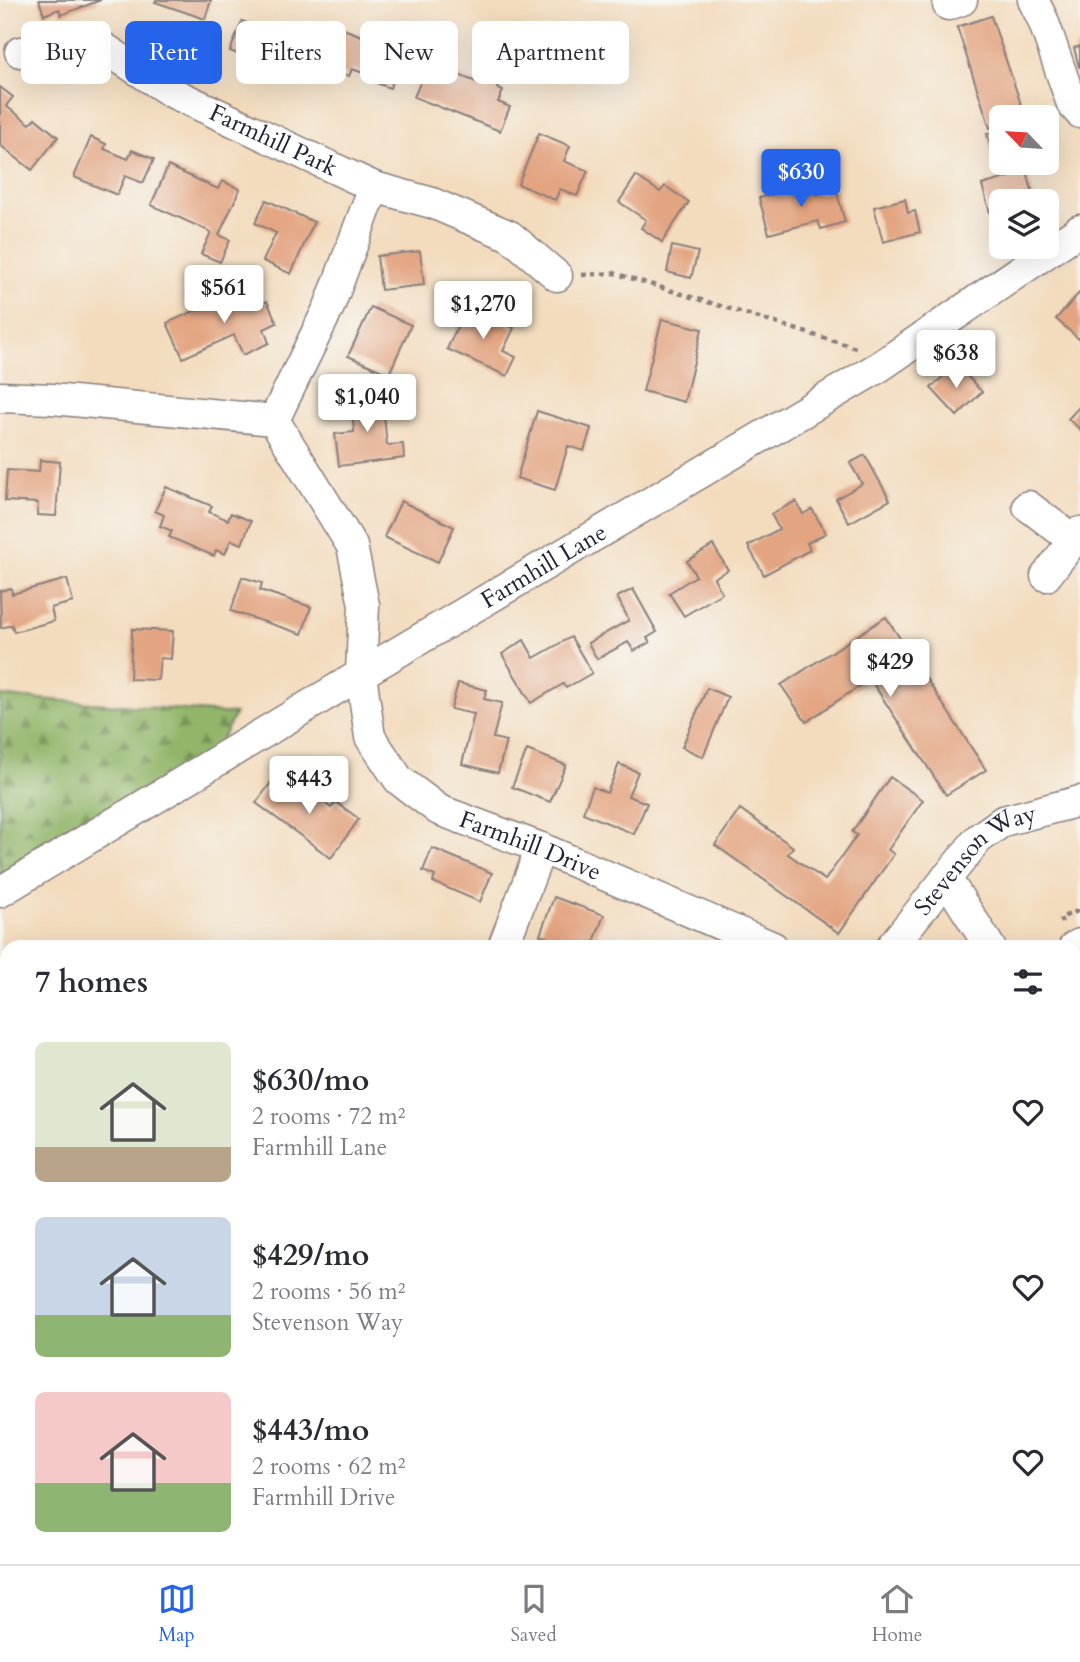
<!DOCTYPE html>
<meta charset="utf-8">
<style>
body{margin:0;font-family:Cardo,serif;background:#f2f2f3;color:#2b2b33;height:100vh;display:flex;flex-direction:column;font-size:26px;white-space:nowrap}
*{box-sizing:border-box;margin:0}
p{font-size:23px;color:#7c7c81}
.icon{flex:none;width:38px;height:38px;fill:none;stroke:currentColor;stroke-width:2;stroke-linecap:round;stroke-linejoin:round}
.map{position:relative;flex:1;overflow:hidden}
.panel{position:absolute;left:0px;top:940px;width:1082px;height:625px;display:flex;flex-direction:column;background:#fff;border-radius:21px 21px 0 0;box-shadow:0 7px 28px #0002}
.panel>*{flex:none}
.guide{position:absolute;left:21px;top:21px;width:700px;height:63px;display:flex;gap:14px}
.needle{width:46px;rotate:295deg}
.controls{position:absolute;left:989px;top:105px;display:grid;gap:14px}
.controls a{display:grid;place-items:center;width:70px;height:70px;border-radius:10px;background:#fff;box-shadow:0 7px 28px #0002;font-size:35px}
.price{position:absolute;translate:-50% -60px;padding:0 16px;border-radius:7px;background:#fff;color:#222;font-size:23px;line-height:46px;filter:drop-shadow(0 2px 4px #0008)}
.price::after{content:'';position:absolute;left:50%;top:42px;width:21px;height:16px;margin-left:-10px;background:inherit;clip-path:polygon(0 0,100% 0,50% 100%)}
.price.current{background:#2563eb;color:#fff}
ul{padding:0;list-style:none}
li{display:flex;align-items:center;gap:21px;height:175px;padding:0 35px}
li span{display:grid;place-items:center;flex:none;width:196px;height:140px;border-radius:10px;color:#555}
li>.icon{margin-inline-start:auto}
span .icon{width:84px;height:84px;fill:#fffc;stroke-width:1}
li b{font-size:30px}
h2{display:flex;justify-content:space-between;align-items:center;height:84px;padding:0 35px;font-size:30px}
.chip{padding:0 24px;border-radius:10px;background:#fff;box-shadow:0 7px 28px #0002;font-size:24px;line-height:63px}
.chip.current{background:#2563eb;color:#fff}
.menu{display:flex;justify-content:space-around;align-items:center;height:98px;border-top:2px solid #e1e1e2;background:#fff;font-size:19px;color:#7c7c81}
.menu a{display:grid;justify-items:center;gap:4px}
.menu .current{color:#2563eb}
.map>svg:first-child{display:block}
.forest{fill:url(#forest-firs);stroke:#5a6c52;stroke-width:2}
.building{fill:#e3a481}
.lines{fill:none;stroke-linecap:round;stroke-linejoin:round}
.street-casing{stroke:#8a7f7c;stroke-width:33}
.path{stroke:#8a7f7c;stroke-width:4.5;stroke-dasharray:5 5;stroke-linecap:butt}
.street{stroke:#fff;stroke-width:30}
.labels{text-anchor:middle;stroke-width:6;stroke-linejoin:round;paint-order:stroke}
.street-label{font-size:24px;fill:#22223b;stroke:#f6f6f2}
</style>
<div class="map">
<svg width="1080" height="1564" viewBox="0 0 1080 1564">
<defs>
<pattern id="forest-firs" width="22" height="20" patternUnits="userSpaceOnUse" patternTransform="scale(1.75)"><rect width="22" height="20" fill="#92b569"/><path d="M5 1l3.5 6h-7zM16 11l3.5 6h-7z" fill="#779358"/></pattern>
</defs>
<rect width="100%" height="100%" fill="#f6f6f2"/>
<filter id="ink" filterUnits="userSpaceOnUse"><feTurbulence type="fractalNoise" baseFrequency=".0143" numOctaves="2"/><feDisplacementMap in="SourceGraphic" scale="14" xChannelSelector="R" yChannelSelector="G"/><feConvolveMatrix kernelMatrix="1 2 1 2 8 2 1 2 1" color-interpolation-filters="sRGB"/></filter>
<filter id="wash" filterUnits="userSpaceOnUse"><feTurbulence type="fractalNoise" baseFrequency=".00686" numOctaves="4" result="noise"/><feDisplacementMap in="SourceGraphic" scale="28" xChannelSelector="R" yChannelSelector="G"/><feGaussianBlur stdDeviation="1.57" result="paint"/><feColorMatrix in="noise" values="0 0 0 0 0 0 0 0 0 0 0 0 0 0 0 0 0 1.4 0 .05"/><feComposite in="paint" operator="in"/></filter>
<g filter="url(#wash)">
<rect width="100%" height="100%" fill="#f3dcbe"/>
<polygon class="forest" points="0,696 235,714 217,748 0,874"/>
<g id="blocks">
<g class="building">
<polygon points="39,0 101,0 61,15 59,9 44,15"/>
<polygon points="156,0 211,0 205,19 155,2"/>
<polygon points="991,16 1025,116 1001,117 1001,124 990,128 957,27"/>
<polygon points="242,21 306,47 294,77 230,51"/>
<polygon points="341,28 404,52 390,88 371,81 372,76 352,69 349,76 326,67"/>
<polygon points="1080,46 1080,67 1079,67 1074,48"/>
<polygon points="437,66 481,84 486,72 501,78 497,88 503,91 498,102 510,107 500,131 414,97 422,78 431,81"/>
<polygon points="0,87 13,97 6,106 30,124 35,118 58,137 32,170 0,145"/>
<polygon points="1001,130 1001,163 1017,164 997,169 987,134"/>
<polygon points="539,133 570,146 564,161 588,171 577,196 560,189 555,200 518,184"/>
<polygon points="91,137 106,144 104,149 128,159 132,150 154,159 143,183 125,176 117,195 74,177"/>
<polygon points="168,166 218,189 222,181 240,189 219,235 230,240 220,262 201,254 211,232 151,205"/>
<polygon points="1027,172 1035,201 1001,201 1001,225 994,227 982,185"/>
<polygon points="636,176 660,192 665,186 689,202 662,242 641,228 646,220 619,202"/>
<polygon points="814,183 817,194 836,189 845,222 821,229 818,221 769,234 759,198"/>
<polygon points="905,199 908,213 915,211 920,232 883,242 874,207"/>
<polygon points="266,200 314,222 291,274 263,261 276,233 255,223"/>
<polygon points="672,246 698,252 691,278 667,272"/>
<polygon points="420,251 424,285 381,290 377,256"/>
<polygon points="246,288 255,307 267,301 277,323 264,329 269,343 243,355 234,335 183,358 167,323"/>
<polygon points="1080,292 1080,340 1056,319"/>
<polygon points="467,306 514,328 503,351 516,357 507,376 447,349"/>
<polygon points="371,307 411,325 389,374 348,356"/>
<polygon points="662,319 702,329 684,402 643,391"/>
<polygon points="956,364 982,392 957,416 931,388"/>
<polygon points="381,388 387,445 403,444 404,458 339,466 335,434 354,432 352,410 360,409 358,390"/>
<polygon points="1080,406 1080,429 1068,419"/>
<polygon points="537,411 591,428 584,451 568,446 555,490 517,478"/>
<polygon points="865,455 890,500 849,523 836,499 862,484 850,463"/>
<polygon points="40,460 60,462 56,516 37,515 38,503 5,501 7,470 39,472"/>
<polygon points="166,487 212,506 209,512 228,520 231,513 251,521 242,544 231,540 225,554 216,550 214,556 169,537 172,531 160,526 164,515 155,511"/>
<polygon points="401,501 454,527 438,562 384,537"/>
<polygon points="796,501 803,514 812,509 826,533 807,543 810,550 764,575 748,546 779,529 771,514"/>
<polygon points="713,545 728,570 714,578 722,593 684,616 669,593 696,576 687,561"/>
<polygon points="242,577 262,583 260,590 311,607 302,634 231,611"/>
<polygon points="67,579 73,602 51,608 54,621 14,632 12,625 1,628 0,591 11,588 12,594"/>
<polygon points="633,589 657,632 647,638 650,642 634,651 628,642 597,659 588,643 629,620 617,597"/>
<polygon points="886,617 986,770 946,795 870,679 806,722 781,685"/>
<polygon points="132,629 173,631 171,659 160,658 158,680 130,679"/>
<polygon points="571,637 592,673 566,688 563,684 531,703 502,654 524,640 534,658"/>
<polygon points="458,683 487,690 484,699 502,703 493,738 506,741 498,773 462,764 474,714 451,709"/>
<polygon points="707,688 728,697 703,757 682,747"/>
<polygon points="527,750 566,765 550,802 512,787"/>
<polygon points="619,764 638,772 628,796 647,803 634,834 583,813 593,787 607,793"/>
<polygon points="275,777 292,790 298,783 331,808 336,802 359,819 331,858 256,803"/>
<polygon points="890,777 923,800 888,850 894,854 839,933 715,845 740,809 793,847 788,854 825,880 857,835 852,832"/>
<polygon points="432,848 492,873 480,902 433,882 435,876 423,871"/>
<polygon points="554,897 604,915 592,947 571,947 540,935"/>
<polygon points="1080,1181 1080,1218 1074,1220 1074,1184"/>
<polygon points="1075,1382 1080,1399 1080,1411 1074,1413"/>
<polygon points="412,1558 418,1558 432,1564 409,1564"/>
</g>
</g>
</g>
<g filter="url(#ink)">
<use href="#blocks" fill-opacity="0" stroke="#8a7f7c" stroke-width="2"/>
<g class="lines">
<g class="street-casing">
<g id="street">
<polyline points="1033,0 1043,20 1072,104 1080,113"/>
<polyline points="948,5 962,0"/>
<path id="s1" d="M20 52 95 42 171 92 374 187 329 307 274 420"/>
<polyline points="374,187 432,203 510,236 557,276"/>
<path id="s2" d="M0 397 52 399 274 420 352 546 364 605 361 674 370 737 399 780 439 810 541 848 773 947"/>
<polyline points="1028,506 1073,540"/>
<polyline points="1046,576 1080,532"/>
<polyline points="946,878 990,947"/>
<path id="s3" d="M0 892 361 674 879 367 1080 230"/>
<polyline points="503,947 541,848"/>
<path id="s4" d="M891 947 978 839 1003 821 1080 801"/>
<polyline points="1074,947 1080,944"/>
<polyline points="1074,1086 1080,1097"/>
<polyline points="0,1127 7,1126"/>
<polyline points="1074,1156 1080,1152"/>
<polyline points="0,1301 7,1303"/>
<polyline points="1074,1346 1080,1344"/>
<polyline points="484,1558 499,1564"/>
<polyline points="969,1558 970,1564"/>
<polyline points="237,1564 237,1558"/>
<polyline points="658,1564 659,1558"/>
</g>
</g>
<g class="path">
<polyline points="582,275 614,273 856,348"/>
<polyline points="1062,923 1060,918 1080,910"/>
</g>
<use href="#street" class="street"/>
</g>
</g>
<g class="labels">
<g class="street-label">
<text dy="8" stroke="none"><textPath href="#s1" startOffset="280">Farmhill Park</textPath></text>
<text dy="8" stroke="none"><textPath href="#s3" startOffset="634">Farmhill Lane</textPath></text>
<text dy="8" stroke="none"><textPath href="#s2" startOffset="816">Farmhill Drive</textPath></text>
<text dy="8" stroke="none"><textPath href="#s4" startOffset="124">Stevenson Way</textPath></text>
</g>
</g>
</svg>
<div class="controls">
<a><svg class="needle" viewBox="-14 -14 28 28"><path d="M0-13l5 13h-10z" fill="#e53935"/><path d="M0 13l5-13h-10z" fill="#7c7c81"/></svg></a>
<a><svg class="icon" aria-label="layers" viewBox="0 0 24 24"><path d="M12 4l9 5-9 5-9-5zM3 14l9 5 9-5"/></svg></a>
</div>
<b class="price current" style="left:801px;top:209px">$630</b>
<b class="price" style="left:224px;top:325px">$561</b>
<b class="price" style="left:483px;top:341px">$1,270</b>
<b class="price" style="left:956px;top:390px">$638</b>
<b class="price" style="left:367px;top:434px">$1,040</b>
<b class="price" style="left:890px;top:699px">$429</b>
<b class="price" style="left:309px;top:816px">$443</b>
<div class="guide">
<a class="chip">Buy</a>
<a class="chip current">Rent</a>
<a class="chip">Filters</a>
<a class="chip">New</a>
<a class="chip">Apartment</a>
</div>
<section class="panel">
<h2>7 homes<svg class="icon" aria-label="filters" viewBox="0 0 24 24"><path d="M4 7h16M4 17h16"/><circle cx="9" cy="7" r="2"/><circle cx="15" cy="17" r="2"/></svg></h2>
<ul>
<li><span style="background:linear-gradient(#dfe7d0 75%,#b9a48a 0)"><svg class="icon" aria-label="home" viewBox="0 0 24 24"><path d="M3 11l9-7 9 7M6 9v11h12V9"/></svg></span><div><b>$630/mo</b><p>2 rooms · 72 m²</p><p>Farmhill Lane</p></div><svg class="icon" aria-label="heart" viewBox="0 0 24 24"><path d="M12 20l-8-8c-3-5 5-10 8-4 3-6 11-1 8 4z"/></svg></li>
<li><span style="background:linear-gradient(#c9d6e8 70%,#8fb573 0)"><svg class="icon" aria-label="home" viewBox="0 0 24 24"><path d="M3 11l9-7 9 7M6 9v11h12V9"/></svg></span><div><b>$429/mo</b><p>2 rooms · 56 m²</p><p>Stevenson Way</p></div><svg class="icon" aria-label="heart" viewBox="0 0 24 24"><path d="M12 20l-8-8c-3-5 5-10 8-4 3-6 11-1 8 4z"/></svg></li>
<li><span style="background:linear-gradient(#f6c9c9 65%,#8fb573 0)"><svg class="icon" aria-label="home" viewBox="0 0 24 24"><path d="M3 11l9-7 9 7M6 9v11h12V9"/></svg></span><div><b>$443/mo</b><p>2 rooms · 62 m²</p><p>Farmhill Drive</p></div><svg class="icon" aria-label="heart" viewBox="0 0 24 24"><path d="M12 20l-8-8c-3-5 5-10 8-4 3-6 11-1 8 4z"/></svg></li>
</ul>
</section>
</div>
<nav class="menu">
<a class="current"><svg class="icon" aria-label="map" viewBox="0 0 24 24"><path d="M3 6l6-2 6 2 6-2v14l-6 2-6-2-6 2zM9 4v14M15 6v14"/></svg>Map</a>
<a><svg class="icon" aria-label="saved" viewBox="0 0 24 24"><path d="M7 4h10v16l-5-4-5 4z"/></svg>Saved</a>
<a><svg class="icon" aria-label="home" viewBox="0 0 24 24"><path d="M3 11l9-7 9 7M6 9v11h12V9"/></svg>Home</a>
</nav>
